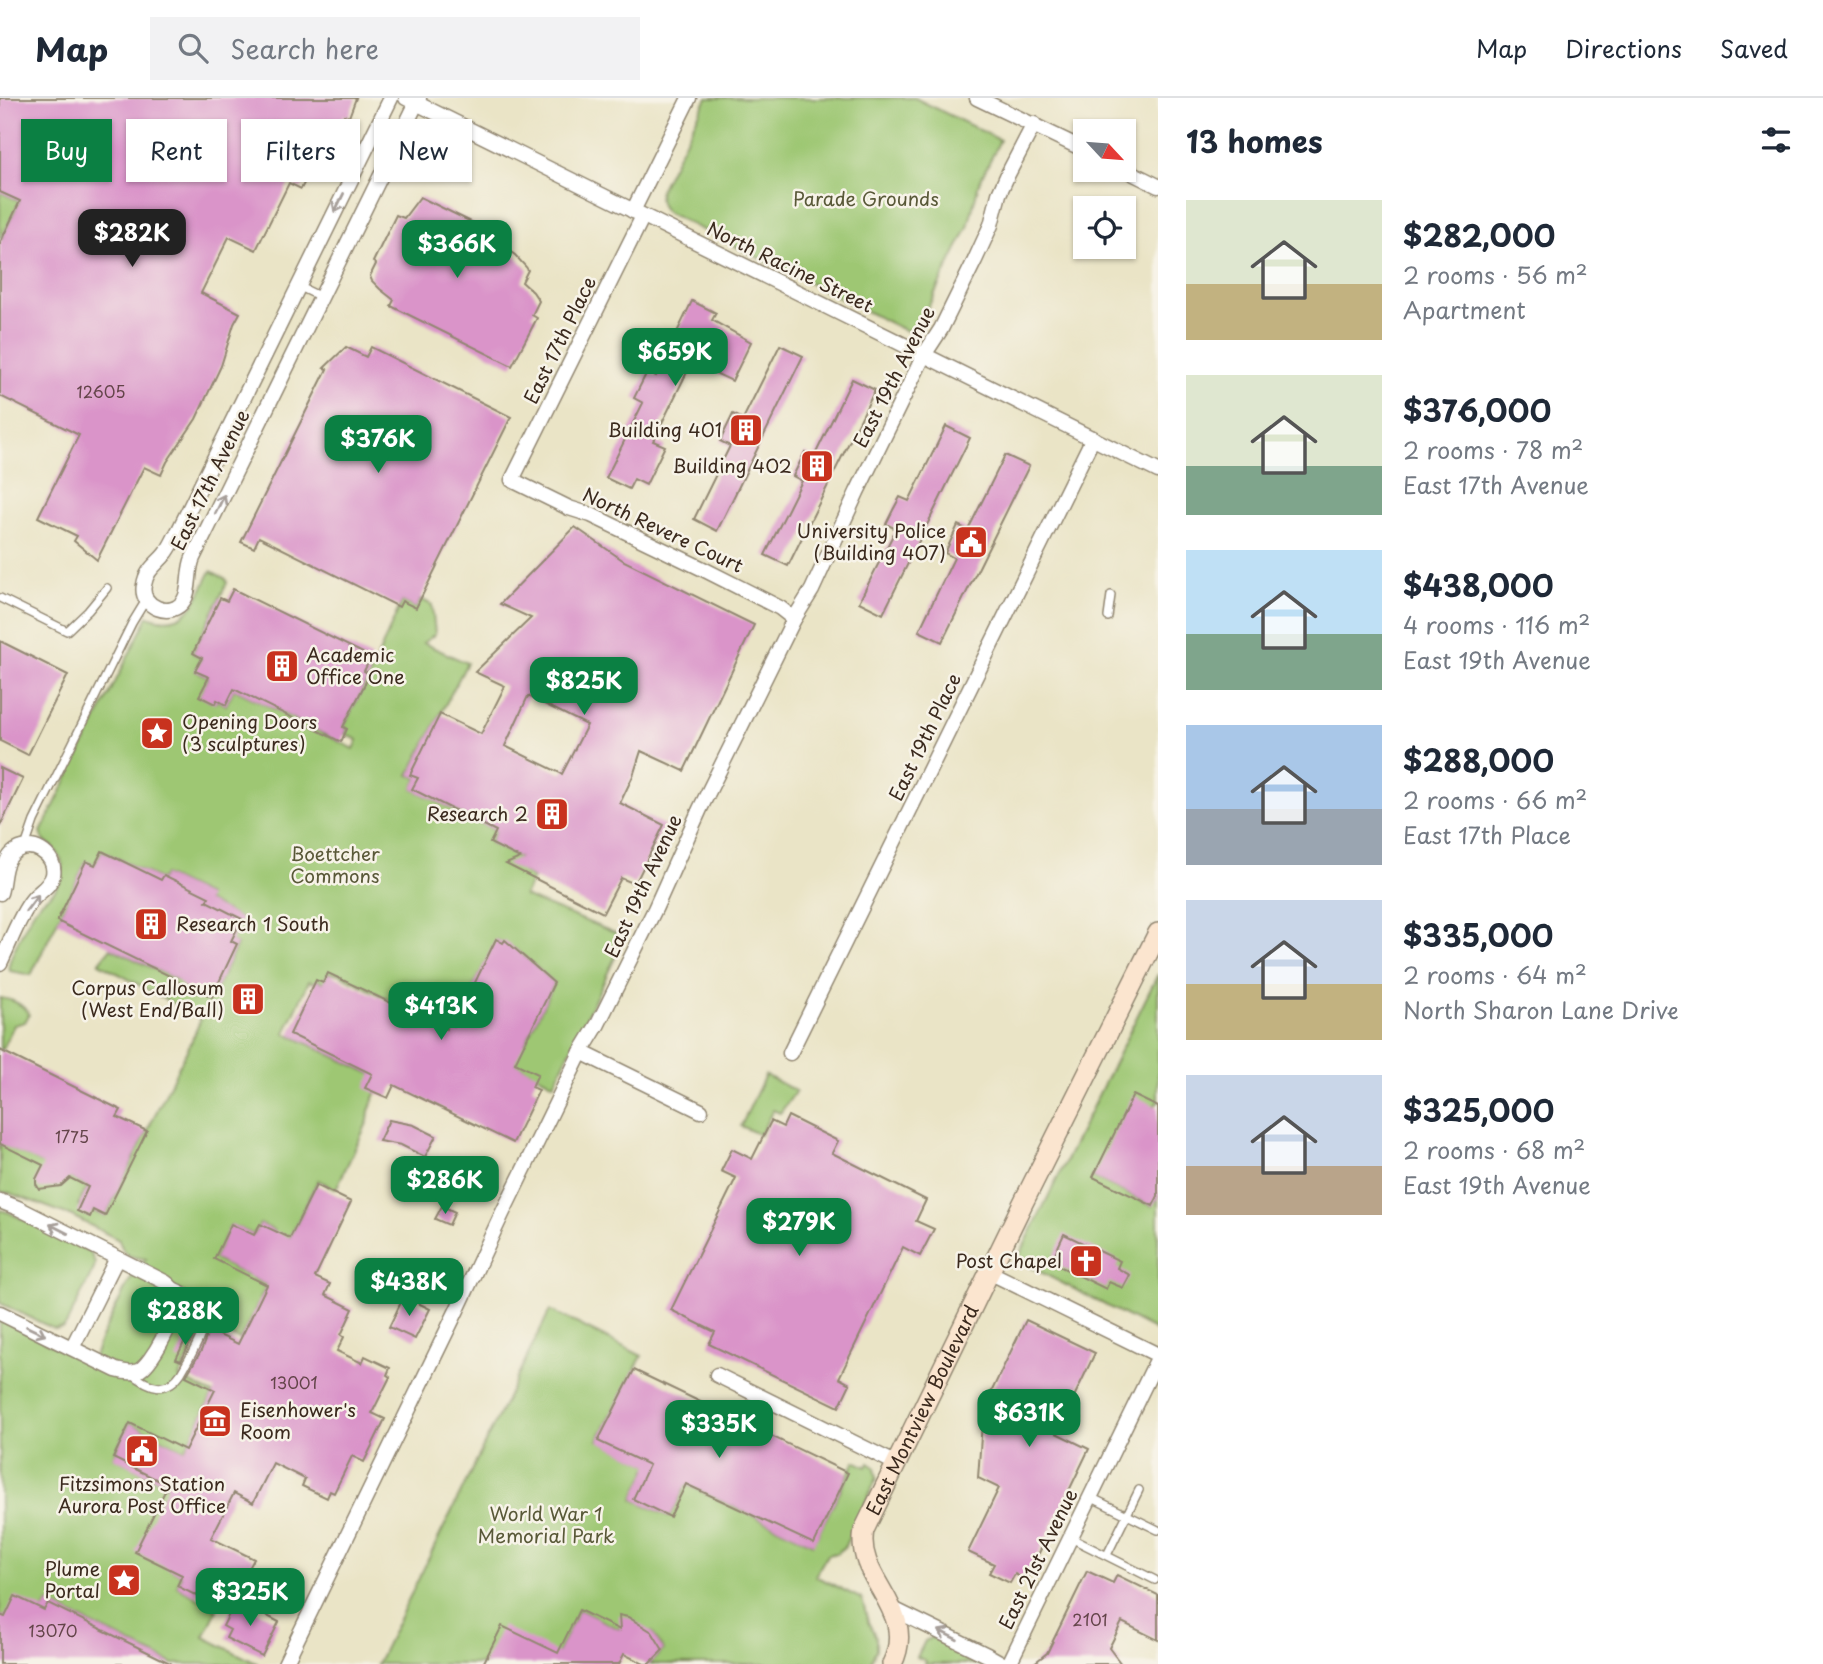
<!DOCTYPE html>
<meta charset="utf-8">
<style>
body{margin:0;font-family:"Playpen Sans",sans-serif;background:#f2f2f3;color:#1f2937;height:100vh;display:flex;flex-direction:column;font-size:26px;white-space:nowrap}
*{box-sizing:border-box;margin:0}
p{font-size:23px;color:#747a83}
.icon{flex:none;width:38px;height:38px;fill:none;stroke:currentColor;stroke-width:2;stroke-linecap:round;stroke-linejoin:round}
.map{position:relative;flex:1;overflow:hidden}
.panel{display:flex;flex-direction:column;background:#fff;width:665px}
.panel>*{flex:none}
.guide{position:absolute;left:21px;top:21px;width:665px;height:63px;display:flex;gap:14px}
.needle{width:46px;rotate:116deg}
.tools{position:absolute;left:1073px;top:21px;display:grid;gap:14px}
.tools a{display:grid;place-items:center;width:63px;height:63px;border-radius:0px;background:#fff;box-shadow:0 2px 5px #0004;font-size:35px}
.price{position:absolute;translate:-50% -60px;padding:0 16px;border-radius:14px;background:#0b8043;color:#fff;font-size:23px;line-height:46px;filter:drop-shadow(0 2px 4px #0008)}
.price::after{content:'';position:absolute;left:50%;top:42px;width:21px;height:16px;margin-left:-10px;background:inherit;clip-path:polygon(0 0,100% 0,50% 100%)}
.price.on{background:#222;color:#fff}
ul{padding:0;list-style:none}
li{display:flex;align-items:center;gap:21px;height:175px;padding:0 28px}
li span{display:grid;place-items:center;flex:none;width:196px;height:140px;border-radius:0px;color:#555}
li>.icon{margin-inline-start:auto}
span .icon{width:84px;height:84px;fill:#fffc;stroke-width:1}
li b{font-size:30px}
h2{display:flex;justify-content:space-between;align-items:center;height:84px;padding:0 28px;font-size:30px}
.chip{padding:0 24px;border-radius:0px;background:#fff;box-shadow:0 2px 5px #0004;font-size:24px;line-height:63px}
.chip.on{background:#0b8043;color:#fff}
header{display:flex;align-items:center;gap:42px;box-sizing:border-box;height:98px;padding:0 35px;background:#fff;border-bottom:2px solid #e0e1e3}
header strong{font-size:33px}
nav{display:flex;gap:38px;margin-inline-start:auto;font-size:24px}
.search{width:490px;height:63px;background:#f2f2f3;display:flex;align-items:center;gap:18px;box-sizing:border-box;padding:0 24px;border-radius:0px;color:#747a83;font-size:26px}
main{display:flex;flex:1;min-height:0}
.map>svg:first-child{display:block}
.green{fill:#9ec773;stroke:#6c7848;stroke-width:2}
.building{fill:#da94c9;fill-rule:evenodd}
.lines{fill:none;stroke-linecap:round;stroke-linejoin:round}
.lane-casing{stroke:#928772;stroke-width:10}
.street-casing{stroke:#928772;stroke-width:17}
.secondary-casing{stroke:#928772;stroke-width:22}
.lane{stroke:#fff;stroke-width:7}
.street{stroke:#fff;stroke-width:14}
.secondary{stroke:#fbe5cf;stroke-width:19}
.oneway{stroke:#a79f9a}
.labels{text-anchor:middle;stroke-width:5;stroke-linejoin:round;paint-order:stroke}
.number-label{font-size:16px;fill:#634449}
.park-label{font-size:19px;fill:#595938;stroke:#f7f3e8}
.street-label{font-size:19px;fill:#3b2a1e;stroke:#f7f3e8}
.poi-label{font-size:19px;fill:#3b2a1e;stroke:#f7f3e8;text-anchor:end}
</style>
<header>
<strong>Map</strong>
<div class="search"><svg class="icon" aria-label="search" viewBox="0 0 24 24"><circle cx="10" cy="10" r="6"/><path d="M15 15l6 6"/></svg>Search here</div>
<nav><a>Map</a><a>Directions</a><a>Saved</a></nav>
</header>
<main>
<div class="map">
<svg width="1158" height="1566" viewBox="0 0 1158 1566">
<rect width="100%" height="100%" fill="#f7f3e8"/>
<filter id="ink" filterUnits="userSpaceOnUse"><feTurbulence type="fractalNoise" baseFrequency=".0143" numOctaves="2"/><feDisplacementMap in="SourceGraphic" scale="14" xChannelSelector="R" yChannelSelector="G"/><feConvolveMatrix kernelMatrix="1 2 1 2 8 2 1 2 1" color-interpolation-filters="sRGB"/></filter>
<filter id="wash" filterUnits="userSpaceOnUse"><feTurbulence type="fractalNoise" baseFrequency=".00686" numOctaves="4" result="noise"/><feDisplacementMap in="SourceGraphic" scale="28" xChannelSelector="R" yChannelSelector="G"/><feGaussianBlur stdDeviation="1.57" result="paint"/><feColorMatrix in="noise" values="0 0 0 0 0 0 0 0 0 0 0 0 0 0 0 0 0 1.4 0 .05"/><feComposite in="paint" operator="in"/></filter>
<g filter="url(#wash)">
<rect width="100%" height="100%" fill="#eae4c6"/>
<g class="green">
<path d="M707 0H915L1000 42 979 85 968 129 915 235 902 231 666 114C659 107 658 101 660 92Z"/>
<polygon points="0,94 20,103 2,140 0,139"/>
<path d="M211 473 226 481 227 485 193 555 202 560 196 573 209 579 200 598 215 605 217 602 226 607 234 591 354 651 358 642 345 636 347 631 343 629 370 576 402 503 416 510 421 501 432 507 435 536 423 545 467 565 409 677 418 680 413 691 496 733 490 745 530 765 524 775 533 780 524 798 625 839 554 986 491 953 488 927 525 945 554 885 515 851 497 842 461 913 460 931 449 925 446 931 339 876 328 875 323 885 317 882 315 885 309 883 285 935 382 981 369 1013 368 1023 336 1091 318 1082 284 1152 274 1132 260 1126 254 1137 231 1127 214 1161 267 1187 240 1242 205 1226 179 1279 213 1296 185 1352 130 1325 113 1359 168 1387 171 1471 182 1477 177 1488 217 1512 204 1539 258 1566H173L48 1505 40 1520 12 1523 0 1517V1221L91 1267 100 1242 128 1185 146 1161C128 1158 125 1160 119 1142L72 1118 10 1095 0 1094V1045L89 1089 84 1095 78 1107 105 1118 192 942 201 921 99 865 111 850 212 899 237 847 226 841 241 821 206 803 208 798 164 777 161 782 102 753 95 767 86 764 31 877 10 873C10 871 9 870 9 868 9 859 31 816 37 808 42 802 49 798 54 793 70 774 63 753 43 742L41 734 148 518C187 533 196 502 211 473Z"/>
<polygon points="1158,876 1158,1004 1093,1079 1152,1108 1158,1098 1158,1234 1017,1162"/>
<path d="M0 900C11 901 24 906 29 917L25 924 14 927 2 952H0Z"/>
<polygon points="765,977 796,993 780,1015 773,1012 760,1037 741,1028"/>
<polygon points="0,1112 8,1114 90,1154 95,1165 94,1171 66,1227 63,1230 54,1231 0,1205"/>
<polygon points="550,1212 642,1258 598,1342 651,1367 647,1371 633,1401 670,1419 686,1386 813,1446 855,1363 867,1369 869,1365 875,1369 877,1380 845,1448 837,1455 827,1457 815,1478 862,1501 868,1524 876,1539 876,1551 870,1566 649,1566 663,1552 652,1534 633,1538 579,1512 558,1555 483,1566 377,1566"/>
<polygon points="932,1539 987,1566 925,1566 926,1563 917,1559 925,1543"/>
</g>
<g id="blocks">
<g class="building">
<polygon points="0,0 356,0 349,19 344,17 326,53 322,51 301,91 289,85 256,152 229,139 201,195 240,215 234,226 221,268 196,321 167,364 161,377 144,369 97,462 74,443 77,438 38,419 79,337 0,298 0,145 20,103 0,94"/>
<polygon points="420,99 500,138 497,144 515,157 526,169 528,172 522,184 533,194 539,203 532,217 537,220 512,268 391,208 394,202 380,191 372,183 370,178 376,166 373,164 396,117 404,120"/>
<polygon points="692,203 716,215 712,222 751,244 732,283 692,264 653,343 665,348 646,387 634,381 629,391 606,380 643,305 634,300 647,274 656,278"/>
<polygon points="780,247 803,258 717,433 694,421 730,348 720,343 733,316 743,321"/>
<polygon points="346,249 366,259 371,249 511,319 416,510 402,503 399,509 259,439 254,450 241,444 327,271 324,270"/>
<polygon points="852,281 875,292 788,468 765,457 802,383 793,378 805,354 814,359"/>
<polygon points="946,328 970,340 883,516 859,504 896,431 886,426 893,412 900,399 909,403"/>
<polygon points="1005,357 1029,368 942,544 919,533 954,460 945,455 958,427 968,432"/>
<path d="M575 429 624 463 754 527 684 673 641 653 633 678 620 705 664 727 635 786 621 780 603 815 506 766 520 760 490 745 496 733 412 691 418 680 410 677 440 616 481 636 505 588 475 574 531 520 500 506ZM528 598 587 627 562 676 505 648Z"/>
<polygon points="233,491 371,559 364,573 370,576 343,629 347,631 341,644 234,591 226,607 217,602 215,606 199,598 209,579 195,573 202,560 193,555 220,500 227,503"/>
<polygon points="0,543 68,577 28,657 0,643"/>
<polygon points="0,670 23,681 0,728"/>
<polygon points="102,753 161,782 164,777 209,799 206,803 242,821 231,843 237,846 212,899 202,894 194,895 187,893 176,881 57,823 86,763 95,767"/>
<polygon points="496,841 503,845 505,842 554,885 515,965 538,976 532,989 539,992 513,1045 394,987 388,1000 365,990 372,976 290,936 316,882 323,885 328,875 446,931 448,925 454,928"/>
<polygon points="0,952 121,1012 117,1019 147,1033 105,1118 93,1112 90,1119 77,1113 88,1089 70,1080 61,1088 39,1091 36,1086 36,1081 43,1067 0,1046"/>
<polygon points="1133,997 1158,1009 1158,1098 1153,1108 1093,1079"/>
<polygon points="788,1018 838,1043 832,1055 926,1102 916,1123 934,1131 920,1158 903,1149 839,1280 850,1286 839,1309 709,1246 715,1234 671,1212 736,1080 721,1073 732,1051 752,1061 771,1023 783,1029"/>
<polygon points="389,1022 414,1027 436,1038 425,1059 401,1047 379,1043"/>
<polygon points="316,1087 351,1104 315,1179 330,1186 325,1197 353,1211 341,1237 344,1239 337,1253 362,1265 365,1258 390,1270 387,1277 390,1279 372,1315 385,1321 364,1364 352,1358 334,1395 330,1393 327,1400 302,1388 305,1381 273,1365 253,1405 234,1395 211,1440 254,1461 248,1472 252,1474 247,1494 208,1475 197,1498 177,1488 182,1477 135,1454 168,1387 113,1360 130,1325 185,1352 215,1292 186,1278 201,1253 209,1232 238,1246 267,1187 214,1161 231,1126 254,1137 260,1126 290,1140"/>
<polygon points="442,1108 455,1114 449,1127 435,1121"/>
<polygon points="1064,1136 1120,1163 1117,1170 1130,1177 1123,1190 1109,1184 1106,1191 1051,1164"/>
<polygon points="404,1198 430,1211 415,1241 389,1229"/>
<polygon points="1026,1222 1095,1255 1072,1303 1081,1319 1066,1315 1056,1335 1089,1351 1026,1482 1015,1476 1010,1485 989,1475 994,1466 968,1454 999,1390 978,1380 983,1311"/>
<polygon points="189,1234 194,1237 181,1263 176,1261"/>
<polygon points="634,1272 848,1375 814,1446 686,1386 670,1419 633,1401 649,1367 598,1343"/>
<polygon points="1087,1473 1113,1485 1117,1477 1158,1497 1158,1542 1122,1524 1109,1550 1121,1566 1033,1566 1047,1555"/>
<polygon points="15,1498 44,1512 48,1505 172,1566 0,1566 0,1517 5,1519"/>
<polygon points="236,1502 279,1524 262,1558 226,1540 230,1532 223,1528"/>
<polygon points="579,1512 620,1532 619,1517 628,1519 652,1534 663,1552 649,1566 644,1566 624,1556 619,1566 483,1566 502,1528 558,1555"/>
</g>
</g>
</g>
<g filter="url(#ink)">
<use href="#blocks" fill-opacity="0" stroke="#928772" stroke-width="2"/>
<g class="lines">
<g class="lane-casing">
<g id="lane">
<polyline points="298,188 321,199"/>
<polyline points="0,500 67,533 88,513 107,490"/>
<polyline points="1108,519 1111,497"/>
<polyline points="25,749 34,723 132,525 146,502"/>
<path d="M131 1275C149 1289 166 1297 181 1275 190 1259 215 1221 201 1204 195 1196 182 1192 173 1187"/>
<polyline points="1090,1399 1158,1432"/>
<polyline points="1071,1440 1155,1482"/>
<polyline points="1107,1457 1139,1392"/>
</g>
</g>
<g class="street-casing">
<g id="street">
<path d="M391 0 179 432C174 440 171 449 165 456 157 466 146 472 144 487 139 509 172 522 184 502 191 491 187 473 193 460L419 0"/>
<polyline points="406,0 1158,373"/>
<polyline points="977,0 1085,52"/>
<polyline points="1124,71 1158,88"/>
<polyline points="633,113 689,0"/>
<polyline points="643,118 512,382 569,410 591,417 701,470 780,510 794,521"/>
<path d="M0 795C4 782 2 765 13 755 30 740 57 756 53 777 50 789 39 793 32 802 19 818 10 845 0 865"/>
<polyline points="581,954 701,1013"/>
<polyline points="790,955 1093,340"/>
<path d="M0 1103 18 1110 165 1184C172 1189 176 1194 176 1202 177 1217 152 1267 138 1273 131 1276 123 1274 116 1272L0 1215"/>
<polyline points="989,1174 1158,1257"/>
<polyline points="72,1250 117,1160"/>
<polyline points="717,1277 895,1365"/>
<polyline points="891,1510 987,1557 1003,1566"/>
<polyline points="285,1566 457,1212 502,1116 581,954 598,926 655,811 700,711 794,521 812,492 857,394 924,257 941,231 975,162 991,127 999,96 1008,76 1034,26"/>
<polyline points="1009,1566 1158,1260"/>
</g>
</g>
<g class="secondary-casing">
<g id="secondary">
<path id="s1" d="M892 1566C919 1511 854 1482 864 1432L1022 1107 1158 835"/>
</g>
</g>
<use href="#lane" class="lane"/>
<use href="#street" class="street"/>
<use href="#secondary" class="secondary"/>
</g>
<defs><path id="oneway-shaft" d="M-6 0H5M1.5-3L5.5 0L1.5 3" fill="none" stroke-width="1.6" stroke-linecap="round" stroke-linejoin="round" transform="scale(1.75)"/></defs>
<g class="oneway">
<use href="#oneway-shaft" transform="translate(339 105) rotate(116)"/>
<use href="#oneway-shaft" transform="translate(220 406) rotate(-64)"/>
<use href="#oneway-shaft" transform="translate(32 805) rotate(-53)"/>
<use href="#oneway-shaft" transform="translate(59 1131) rotate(-153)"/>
<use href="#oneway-shaft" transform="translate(36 1233) rotate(26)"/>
<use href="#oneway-shaft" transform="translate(948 1537) rotate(-153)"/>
</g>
</g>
<defs>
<g id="building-square" transform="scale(1.75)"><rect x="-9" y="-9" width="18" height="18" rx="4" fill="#c8321e" stroke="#f7f3e8"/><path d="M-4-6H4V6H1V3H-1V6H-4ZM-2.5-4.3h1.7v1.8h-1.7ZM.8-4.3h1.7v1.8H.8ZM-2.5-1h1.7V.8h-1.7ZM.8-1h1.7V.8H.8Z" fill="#fff"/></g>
<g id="civic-square" transform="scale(1.75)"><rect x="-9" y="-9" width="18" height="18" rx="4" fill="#c8321e" stroke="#f7f3e8"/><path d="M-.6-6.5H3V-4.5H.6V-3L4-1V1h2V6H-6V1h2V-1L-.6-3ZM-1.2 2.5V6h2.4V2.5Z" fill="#fff"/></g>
<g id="sight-square" transform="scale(1.75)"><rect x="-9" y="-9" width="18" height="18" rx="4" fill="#c8321e" stroke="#f7f3e8"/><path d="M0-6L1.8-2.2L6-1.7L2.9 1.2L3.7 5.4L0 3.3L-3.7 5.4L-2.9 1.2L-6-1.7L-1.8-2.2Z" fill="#fff"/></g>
<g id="church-square" transform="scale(1.75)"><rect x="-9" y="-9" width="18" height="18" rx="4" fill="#c8321e" stroke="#f7f3e8"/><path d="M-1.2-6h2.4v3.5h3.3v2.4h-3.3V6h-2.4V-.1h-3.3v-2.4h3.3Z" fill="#fff"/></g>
<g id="museum-square" transform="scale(1.75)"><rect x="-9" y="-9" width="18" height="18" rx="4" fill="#c8321e" stroke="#f7f3e8"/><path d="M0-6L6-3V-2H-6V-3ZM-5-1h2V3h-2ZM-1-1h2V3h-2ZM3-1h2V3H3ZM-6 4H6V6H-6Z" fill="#fff"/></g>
</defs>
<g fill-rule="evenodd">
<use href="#building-square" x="746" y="332"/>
<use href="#building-square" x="817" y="368"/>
<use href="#civic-square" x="971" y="444"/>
<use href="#building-square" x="282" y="568"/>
<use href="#sight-square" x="157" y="635"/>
<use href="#building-square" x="552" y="716"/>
<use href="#building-square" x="151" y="826"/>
<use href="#building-square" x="248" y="901"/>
<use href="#church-square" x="1086" y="1163"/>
<use href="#museum-square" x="215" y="1323"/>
<use href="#civic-square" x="142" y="1353"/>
<use href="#sight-square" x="124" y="1482"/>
</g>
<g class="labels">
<g class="number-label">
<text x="101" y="300">12605</text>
<text x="72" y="1045">1775</text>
<text x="294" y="1291">13001</text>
<text x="1090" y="1528">2101</text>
<text x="53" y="1539">13070</text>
</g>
<g class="park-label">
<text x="866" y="108">Parade Grounds</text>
<text x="335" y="763">Boettcher<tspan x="335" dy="22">Commons</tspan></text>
<text x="546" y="1423">World War 1<tspan x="546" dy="22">Memorial Park</tspan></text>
</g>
<g class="street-label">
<text transform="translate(790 169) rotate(26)" y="7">North Racine Street</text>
<text transform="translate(560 242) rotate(-64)" y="7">East 17th Place</text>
<text transform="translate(894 279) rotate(-63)" y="7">East 19th Avenue</text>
<text transform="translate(210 382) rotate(-64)" y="7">East 17th Avenue</text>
<text transform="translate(663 432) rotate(25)" y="7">North Revere Court</text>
<text transform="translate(925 639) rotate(-64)" y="7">East 19th Place</text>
<text transform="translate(643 788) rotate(-65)" y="7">East 19th Avenue</text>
<text dy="7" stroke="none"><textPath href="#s1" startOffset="276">East Montview Boulevard</textPath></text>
<text transform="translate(1038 1461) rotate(-64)" y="7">East 21st Avenue</text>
</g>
<g class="poi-label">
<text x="722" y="339">Building 401</text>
<text x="792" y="375">Building 402</text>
<text x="946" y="440">University Police<tspan x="946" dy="22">(Building 407)</tspan></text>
<text x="306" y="564" text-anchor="start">Academic<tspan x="306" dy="22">Office One</tspan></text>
<text x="182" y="631" text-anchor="start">Opening Doors<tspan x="182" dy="22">(3 sculptures)</tspan></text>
<text x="528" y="723">Research 2</text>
<text x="176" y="833" text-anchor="start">Research 1 South</text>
<text x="224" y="897">Corpus Callosum<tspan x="224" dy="22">(West End/Ball)</tspan></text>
<text x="1062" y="1170">Post Chapel</text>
<text x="240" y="1319" text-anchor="start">Eisenhower's<tspan x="240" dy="22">Room</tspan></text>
<text x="142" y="1393" text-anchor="middle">Fitzsimons Station<tspan x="142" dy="22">Aurora Post Office</tspan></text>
<text x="100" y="1478">Plume<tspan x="100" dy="22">Portal</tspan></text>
</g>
</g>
</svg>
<div class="tools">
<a><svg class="needle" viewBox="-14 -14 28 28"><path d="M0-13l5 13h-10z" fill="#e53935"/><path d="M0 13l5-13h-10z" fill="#747a83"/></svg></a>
<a><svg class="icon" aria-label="locate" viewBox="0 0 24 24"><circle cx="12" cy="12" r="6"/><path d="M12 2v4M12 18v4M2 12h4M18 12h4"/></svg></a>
</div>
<b class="price on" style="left:132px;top:171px">$282K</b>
<b class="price" style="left:457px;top:182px">$366K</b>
<b class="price" style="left:675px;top:290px">$659K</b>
<b class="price" style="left:378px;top:377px">$376K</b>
<b class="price" style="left:584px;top:619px">$825K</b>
<b class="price" style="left:441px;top:944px">$413K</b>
<b class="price" style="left:445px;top:1118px">$286K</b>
<b class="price" style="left:799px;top:1160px">$279K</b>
<b class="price" style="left:409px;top:1220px">$438K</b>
<b class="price" style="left:185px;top:1249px">$288K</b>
<b class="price" style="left:1029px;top:1351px">$631K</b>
<b class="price" style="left:719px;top:1362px">$335K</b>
<b class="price" style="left:250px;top:1530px">$325K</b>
<div class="guide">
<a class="chip on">Buy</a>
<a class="chip">Rent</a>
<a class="chip">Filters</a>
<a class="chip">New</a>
</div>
</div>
<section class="panel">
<h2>13 homes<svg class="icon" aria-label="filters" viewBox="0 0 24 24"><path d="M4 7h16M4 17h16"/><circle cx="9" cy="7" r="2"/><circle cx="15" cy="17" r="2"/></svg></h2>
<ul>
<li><span style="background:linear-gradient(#dfe7d0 60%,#c2b280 0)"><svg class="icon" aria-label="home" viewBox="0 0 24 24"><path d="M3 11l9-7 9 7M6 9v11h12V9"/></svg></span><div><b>$282,000</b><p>2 rooms · 56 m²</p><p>Apartment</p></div></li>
<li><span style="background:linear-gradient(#dfe7d0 65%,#7fa58c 0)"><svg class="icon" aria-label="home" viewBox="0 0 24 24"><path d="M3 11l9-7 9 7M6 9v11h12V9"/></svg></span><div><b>$376,000</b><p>2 rooms · 78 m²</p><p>East 17th Avenue</p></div></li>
<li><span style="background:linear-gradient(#bfe0f5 60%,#7fa58c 0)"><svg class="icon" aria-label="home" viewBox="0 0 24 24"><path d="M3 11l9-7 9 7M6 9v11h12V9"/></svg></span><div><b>$438,000</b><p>4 rooms · 116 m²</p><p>East 19th Avenue</p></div></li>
<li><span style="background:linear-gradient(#a9c7e8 60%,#9aa5b1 0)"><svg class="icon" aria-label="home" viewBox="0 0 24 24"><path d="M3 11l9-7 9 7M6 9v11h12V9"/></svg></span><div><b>$288,000</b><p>2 rooms · 66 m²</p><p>East 17th Place</p></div></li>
<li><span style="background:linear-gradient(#c9d6e8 60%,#c2b280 0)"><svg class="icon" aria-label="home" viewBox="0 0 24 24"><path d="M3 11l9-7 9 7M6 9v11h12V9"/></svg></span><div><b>$335,000</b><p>2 rooms · 64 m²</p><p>North Sharon Lane Drive</p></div></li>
<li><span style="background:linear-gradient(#c9d6e8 65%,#b9a48a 0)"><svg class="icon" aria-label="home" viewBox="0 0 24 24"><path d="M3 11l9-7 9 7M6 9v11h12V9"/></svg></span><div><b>$325,000</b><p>2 rooms · 68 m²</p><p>East 19th Avenue</p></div></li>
</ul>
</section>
</main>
